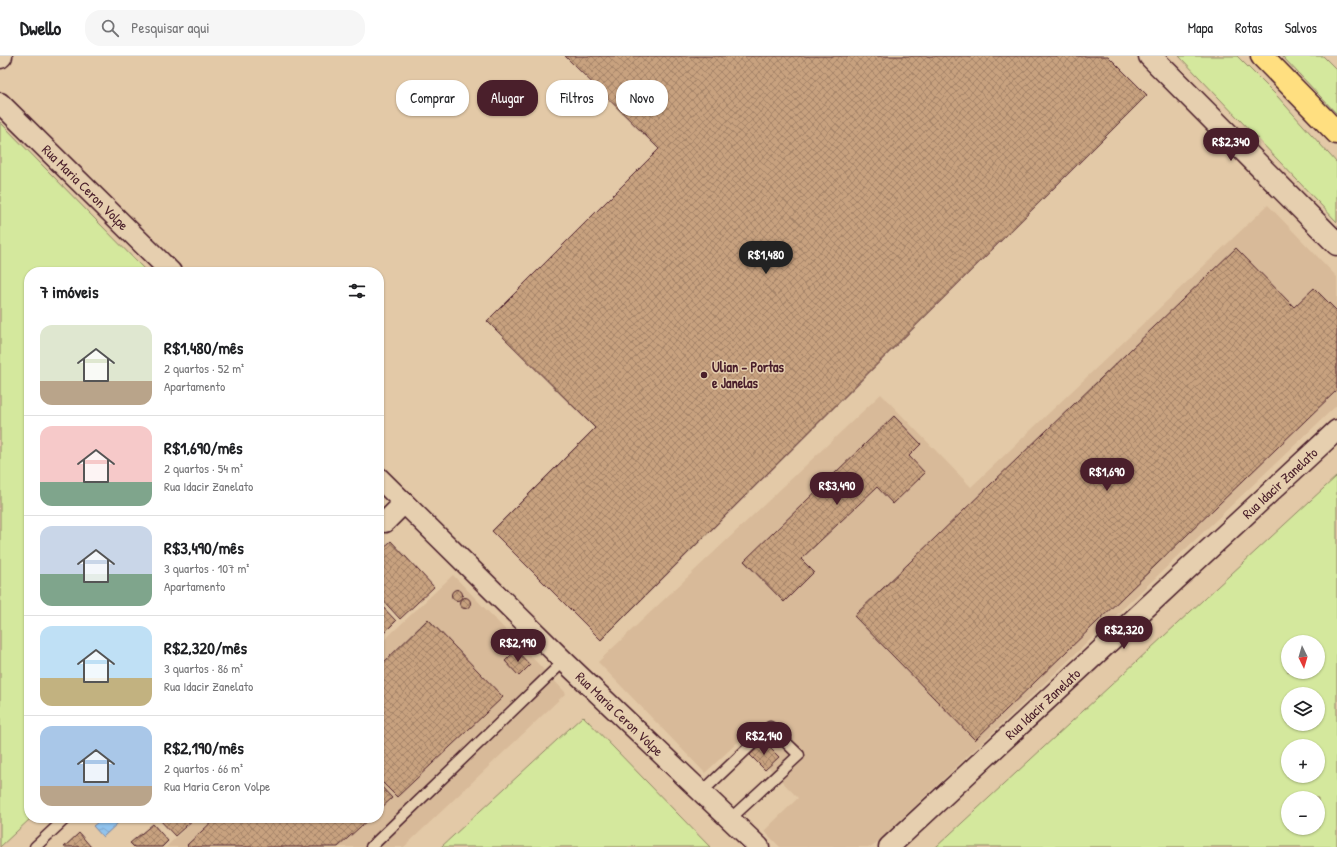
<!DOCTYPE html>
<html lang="pt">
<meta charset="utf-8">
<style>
body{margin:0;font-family:"Patrick Hand",sans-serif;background:#f6f6f6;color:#202124;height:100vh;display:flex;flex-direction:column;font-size:15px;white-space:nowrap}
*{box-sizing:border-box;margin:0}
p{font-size:13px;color:#757577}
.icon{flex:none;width:22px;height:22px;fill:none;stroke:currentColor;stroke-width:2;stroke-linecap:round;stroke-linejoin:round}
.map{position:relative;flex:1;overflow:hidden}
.side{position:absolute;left:24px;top:211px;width:360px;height:556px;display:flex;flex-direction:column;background:#fff;border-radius:16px;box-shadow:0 1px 3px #0004}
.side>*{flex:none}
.hud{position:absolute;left:396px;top:24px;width:380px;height:36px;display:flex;gap:8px}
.needle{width:26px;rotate:175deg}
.fabs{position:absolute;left:1281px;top:579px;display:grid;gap:8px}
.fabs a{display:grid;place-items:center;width:44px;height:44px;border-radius:50%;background:#fff;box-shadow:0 1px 3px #0004;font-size:20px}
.price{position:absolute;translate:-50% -34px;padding:0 9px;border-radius:14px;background:#4a1f2b;color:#fff;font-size:13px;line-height:26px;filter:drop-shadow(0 1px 2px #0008)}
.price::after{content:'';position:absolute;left:50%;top:24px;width:12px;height:9px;margin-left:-6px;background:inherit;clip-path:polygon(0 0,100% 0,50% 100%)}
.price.active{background:#222;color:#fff}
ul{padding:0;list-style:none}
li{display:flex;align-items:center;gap:12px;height:100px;padding:0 16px}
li+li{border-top:1px solid #e0e0e0}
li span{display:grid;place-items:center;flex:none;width:112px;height:80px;border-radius:12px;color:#555}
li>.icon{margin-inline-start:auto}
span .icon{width:48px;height:48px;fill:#fffc;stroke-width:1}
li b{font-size:17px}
h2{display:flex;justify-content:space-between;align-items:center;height:48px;padding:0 16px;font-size:17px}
.pill{padding:0 14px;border-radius:16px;background:#fff;box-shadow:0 1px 3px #0004;font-size:14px;line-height:36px}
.pill.active{background:#4a1f2b;color:#fff}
header{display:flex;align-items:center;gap:24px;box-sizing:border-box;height:56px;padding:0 20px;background:#fff;border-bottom:1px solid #e0e0e0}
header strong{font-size:19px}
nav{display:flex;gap:22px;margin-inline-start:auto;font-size:14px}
.search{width:280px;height:36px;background:#f6f6f6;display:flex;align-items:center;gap:10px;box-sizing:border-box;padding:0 14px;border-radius:16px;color:#757577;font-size:15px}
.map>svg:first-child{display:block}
.built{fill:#d8ba99}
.grass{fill:#d4e89d;stroke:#8f8464;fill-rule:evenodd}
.water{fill:url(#water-waves);stroke:#75819f}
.building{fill:url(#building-cross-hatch);stroke:#4a1f2b}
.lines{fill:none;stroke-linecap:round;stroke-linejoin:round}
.service-casing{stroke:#4a1f2b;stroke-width:13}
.minor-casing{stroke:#4a1f2b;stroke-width:23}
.tertiary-casing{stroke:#4a1f2b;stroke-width:25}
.secondary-casing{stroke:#4a1f2b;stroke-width:25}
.motorway-casing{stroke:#4a1f2b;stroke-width:25}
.service{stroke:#e6cfaf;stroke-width:10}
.minor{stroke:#e6cfaf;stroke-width:20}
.tertiary{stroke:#e6cfaf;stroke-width:22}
.secondary{stroke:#e6cfaf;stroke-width:22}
.motorway{stroke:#ffdf80;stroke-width:22}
.poi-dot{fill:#4a1f2b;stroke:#e6cfaf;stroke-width:1.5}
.labels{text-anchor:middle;stroke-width:3;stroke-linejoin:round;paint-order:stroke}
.street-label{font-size:14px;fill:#4a1f2b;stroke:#e6cfaf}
.poi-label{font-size:14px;font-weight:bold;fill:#4a1f2b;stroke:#e6cfaf;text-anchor:start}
</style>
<header>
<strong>Dwello</strong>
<div class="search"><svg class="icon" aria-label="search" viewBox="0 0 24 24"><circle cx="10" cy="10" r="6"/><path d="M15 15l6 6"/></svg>Pesquisar aqui</div>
<nav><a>Mapa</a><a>Rotas</a><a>Salvos</a></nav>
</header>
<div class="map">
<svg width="1337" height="791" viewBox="0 0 1337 791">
<defs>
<pattern id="water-waves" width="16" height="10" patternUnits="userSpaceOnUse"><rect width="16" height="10" fill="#91c3ed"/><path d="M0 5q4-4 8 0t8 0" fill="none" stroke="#7fa7cb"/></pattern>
<pattern id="building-cross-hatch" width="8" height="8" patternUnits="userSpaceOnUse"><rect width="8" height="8" fill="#c8a27f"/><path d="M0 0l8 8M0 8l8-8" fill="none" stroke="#a48368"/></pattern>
</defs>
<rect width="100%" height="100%" fill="#e3c9a7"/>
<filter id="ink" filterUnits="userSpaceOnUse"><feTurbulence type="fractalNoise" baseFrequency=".025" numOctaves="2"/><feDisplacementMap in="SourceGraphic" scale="8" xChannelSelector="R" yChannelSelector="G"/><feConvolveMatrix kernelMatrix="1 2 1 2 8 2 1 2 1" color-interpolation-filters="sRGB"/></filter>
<g filter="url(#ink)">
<g class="built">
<polygon points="1268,149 1337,221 1337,349 872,791 780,791 764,775 798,742 741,683 705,717 598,606 881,338 971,431"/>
<polygon points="453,519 566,637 404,791 166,791 196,762 379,762 379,589"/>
</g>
<g class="grass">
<polygon points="1179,0 1237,0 1277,40 1337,107 1337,166"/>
<polygon points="1282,0 1323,0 1337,14 1337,58"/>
<polygon points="0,66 147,216 29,216 29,762 31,762 0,791"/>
<path d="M1337 420V791H936ZM1288 586H1318V616H1288ZM1288 638H1318V668H1288ZM1288 690H1318V720H1288ZM1288 742H1318V772H1288Z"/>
<polygon points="583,660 710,791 441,791"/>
</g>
<polygon class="water" points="103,762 116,762 119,766 103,781 93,770"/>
<g class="building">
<polygon points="565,0 1108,0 1147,39 601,584 492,475 595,372 487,265 659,93"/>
<polygon points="1236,192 1294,251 1314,232 1337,255 1337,334 975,684 854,560"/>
<polygon points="894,360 921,388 909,400 925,417 893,448 877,431 801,503 814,516 784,546 744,505"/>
<polygon points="391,485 434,531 400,563 379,540 379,496"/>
<circle cx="457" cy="539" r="5.5"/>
<circle cx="465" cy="547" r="5.5"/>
<polygon points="379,547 396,565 379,582"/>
<polygon points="428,563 503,641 397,741 379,723 379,611"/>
<polygon points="516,594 530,609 519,620 505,605"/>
<polygon points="764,686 779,701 765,714 750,699"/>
<polygon points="379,728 392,742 379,754"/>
<polygon points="158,762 195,762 175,780"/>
<polygon points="216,762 370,762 338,791 189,791 187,789"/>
<polygon points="153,768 168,785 162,791 134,791 130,787"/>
<polygon points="79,777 91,791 64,791"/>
</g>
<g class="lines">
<g class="service-casing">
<g id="service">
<polyline points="702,736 770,671 799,699 730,763"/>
<polyline points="35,791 66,762"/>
<polyline points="371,791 564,605"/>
</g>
</g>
<g class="minor-casing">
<g id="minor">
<path id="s1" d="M0 47 171 216"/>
<path id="s2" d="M379 422 564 605 759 791"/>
<polyline points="385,466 404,447"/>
<path id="s3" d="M889 791 1337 374"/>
</g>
</g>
<g class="tertiary-casing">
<polyline id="tertiary" points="0,1 1,0"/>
</g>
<g class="secondary-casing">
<polyline id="secondary" points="1150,0 1337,188"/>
</g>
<g class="motorway-casing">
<polyline id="motorway" points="1262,0 1337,77"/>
</g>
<use href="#service" class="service"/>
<use href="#minor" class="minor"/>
<use href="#tertiary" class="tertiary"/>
<use href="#secondary" class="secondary"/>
<use href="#motorway" class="motorway"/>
</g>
</g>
<circle class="poi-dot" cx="704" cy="319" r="4"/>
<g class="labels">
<g class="street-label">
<text dy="5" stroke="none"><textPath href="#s1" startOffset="120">Rua Maria Ceron Volpe</textPath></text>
<text dy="5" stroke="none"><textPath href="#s3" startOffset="534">Rua Idacir Zanelato</textPath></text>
<text dy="5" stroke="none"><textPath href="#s3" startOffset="210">Rua Idacir Zanelato</textPath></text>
<text dy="5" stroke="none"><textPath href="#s2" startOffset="337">Rua Maria Ceron Volpe</textPath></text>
</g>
<g class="poi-label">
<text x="712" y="316">Ulian - Portas<tspan x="712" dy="16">e Janelas</tspan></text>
</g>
</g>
</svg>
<div class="fabs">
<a><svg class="needle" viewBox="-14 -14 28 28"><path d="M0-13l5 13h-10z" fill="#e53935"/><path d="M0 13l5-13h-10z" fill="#757577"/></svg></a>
<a><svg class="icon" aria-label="layers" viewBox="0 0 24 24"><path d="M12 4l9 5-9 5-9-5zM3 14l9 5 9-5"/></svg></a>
<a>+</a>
<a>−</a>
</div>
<b class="price" style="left:1231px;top:106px">R$2,340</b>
<b class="price active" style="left:766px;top:219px">R$1,480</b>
<b class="price" style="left:1107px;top:436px">R$1,690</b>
<b class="price" style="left:837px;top:450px">R$3,490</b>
<b class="price" style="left:1124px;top:594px">R$2,320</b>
<b class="price" style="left:518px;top:607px">R$2,190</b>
<b class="price" style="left:764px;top:700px">R$2,140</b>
<div class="hud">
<a class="pill">Comprar</a>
<a class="pill active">Alugar</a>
<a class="pill">Filtros</a>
<a class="pill">Novo</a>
</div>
<section class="side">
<h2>7 imóveis<svg class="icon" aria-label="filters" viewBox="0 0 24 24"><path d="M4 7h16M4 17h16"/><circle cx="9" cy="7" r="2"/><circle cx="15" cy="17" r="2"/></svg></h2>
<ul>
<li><span style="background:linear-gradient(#dfe7d0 70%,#b9a48a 0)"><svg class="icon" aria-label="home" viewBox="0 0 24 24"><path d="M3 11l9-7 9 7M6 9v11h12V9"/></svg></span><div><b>R$1,480/mês</b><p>2 quartos · 52 m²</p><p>Apartamento</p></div></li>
<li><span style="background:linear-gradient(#f6c9c9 70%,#7fa58c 0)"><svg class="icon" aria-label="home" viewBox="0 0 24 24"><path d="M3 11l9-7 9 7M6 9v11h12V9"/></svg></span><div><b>R$1,690/mês</b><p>2 quartos · 54 m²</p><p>Rua Idacir Zanelato</p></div></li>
<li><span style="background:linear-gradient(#c9d6e8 60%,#7fa58c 0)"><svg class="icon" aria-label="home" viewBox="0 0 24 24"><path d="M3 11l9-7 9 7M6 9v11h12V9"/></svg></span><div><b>R$3,490/mês</b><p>3 quartos · 107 m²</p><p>Apartamento</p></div></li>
<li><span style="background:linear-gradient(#bfe0f5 65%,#c2b280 0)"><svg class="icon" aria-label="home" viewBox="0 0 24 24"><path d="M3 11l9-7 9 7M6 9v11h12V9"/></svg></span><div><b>R$2,320/mês</b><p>3 quartos · 86 m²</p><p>Rua Idacir Zanelato</p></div></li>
<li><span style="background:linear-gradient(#a9c7e8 75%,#b9a48a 0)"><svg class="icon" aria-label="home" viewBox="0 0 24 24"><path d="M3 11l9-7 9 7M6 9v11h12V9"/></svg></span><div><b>R$2,190/mês</b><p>2 quartos · 66 m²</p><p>Rua Maria Ceron Volpe</p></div></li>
</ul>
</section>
</div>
